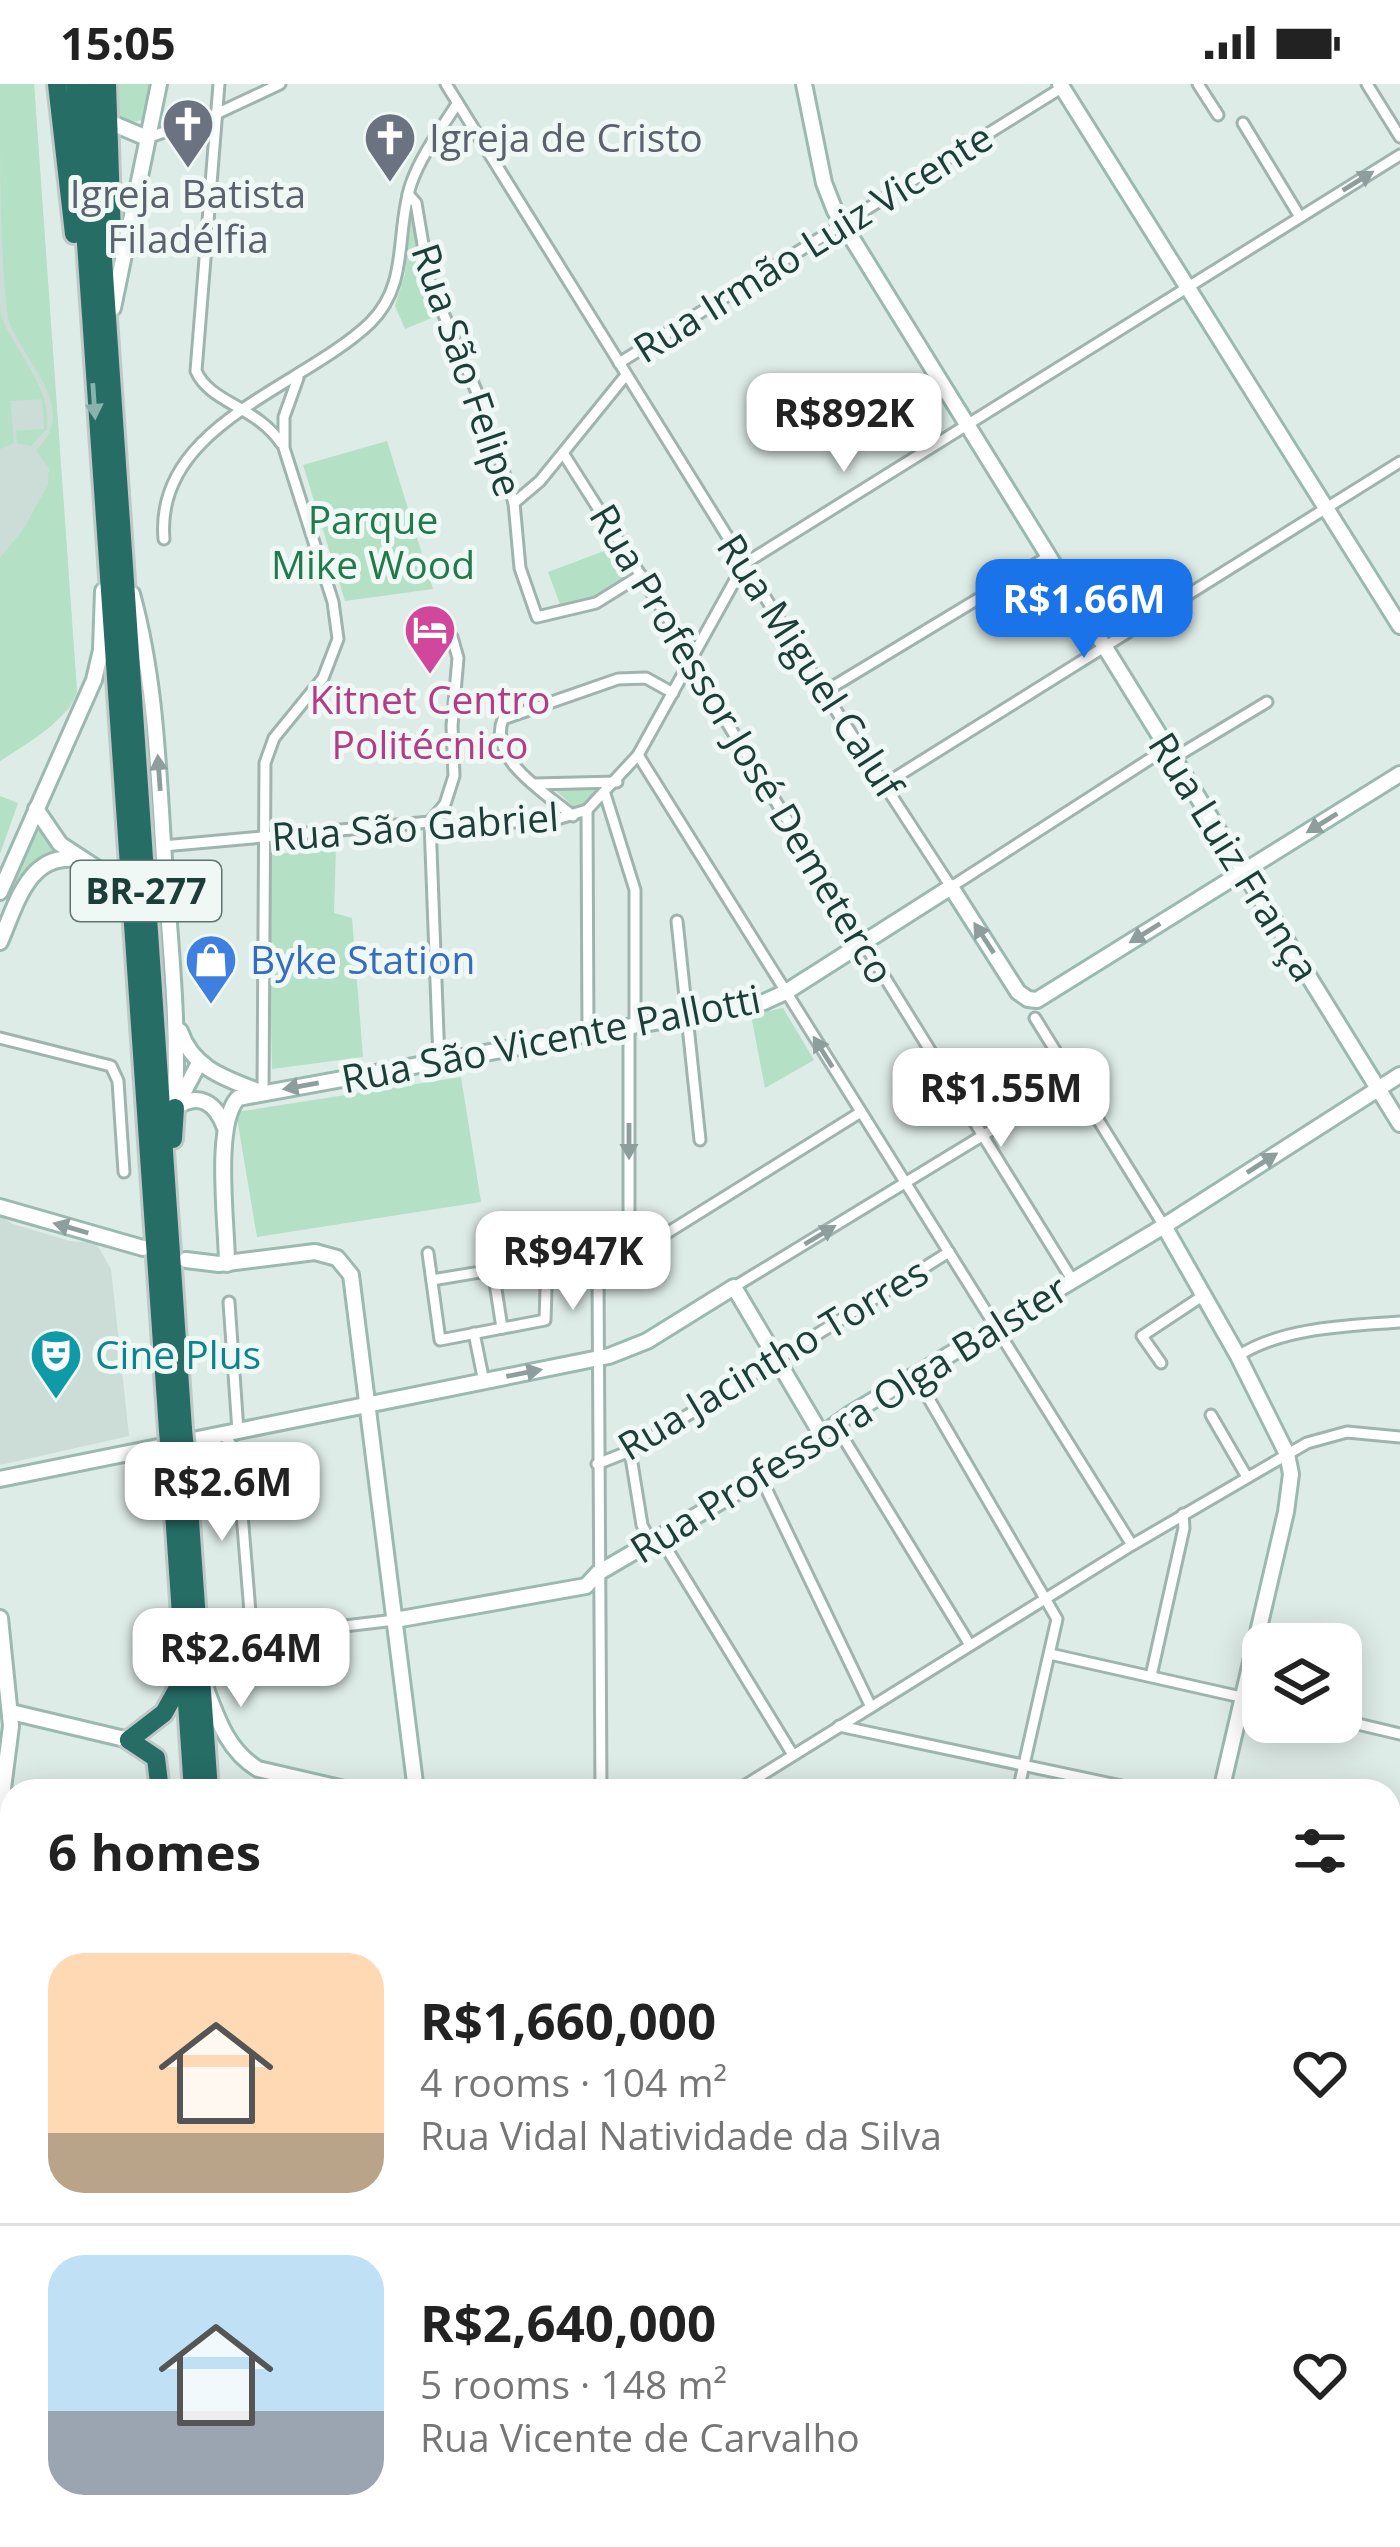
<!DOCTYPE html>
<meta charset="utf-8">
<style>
body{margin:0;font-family:"Open Sans",sans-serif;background:#f6f6f6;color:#222;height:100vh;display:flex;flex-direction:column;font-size:45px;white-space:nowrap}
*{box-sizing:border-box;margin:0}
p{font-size:39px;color:#767676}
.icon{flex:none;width:66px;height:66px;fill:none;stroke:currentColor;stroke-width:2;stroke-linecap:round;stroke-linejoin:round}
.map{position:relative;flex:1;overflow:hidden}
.drawer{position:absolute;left:0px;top:1695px;width:1401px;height:768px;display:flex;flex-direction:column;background:#fff;border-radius:36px 36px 0 0;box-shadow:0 6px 30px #0003}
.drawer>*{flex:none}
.fabs{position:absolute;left:1242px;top:1539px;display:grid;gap:24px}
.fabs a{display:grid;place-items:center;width:120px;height:120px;border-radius:24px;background:#fff;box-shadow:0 6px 30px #0003;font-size:60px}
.price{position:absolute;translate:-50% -102px;padding:0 27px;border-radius:24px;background:#fff;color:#222;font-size:39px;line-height:78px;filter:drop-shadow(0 3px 6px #0008)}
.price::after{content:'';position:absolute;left:50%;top:72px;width:36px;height:27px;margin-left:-18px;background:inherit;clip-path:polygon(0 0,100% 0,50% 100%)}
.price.on{background:#1a73e8;color:#fff}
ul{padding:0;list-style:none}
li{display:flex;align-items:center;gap:36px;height:300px;padding:0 48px}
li+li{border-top:3px solid #e0e0e0}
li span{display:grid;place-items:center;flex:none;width:336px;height:240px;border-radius:36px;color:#555}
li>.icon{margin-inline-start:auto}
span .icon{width:144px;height:144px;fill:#fffc;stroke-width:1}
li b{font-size:51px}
h2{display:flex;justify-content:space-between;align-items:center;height:144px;padding:0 48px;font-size:51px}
.status{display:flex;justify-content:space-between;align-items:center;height:84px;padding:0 60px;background:#fff;direction:ltr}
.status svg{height:33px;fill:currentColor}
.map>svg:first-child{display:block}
.built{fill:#ccdcd6}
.green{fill:#b4e0c5}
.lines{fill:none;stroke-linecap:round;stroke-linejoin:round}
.street-casing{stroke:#a0b4af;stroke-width:15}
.secondary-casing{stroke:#9bb9b1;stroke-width:20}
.highway-casing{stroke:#c0c9c7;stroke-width:24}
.street{stroke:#fff;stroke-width:9}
.secondary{stroke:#fff;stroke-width:14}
.highway{stroke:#266d66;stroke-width:18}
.highway-bridge-casing{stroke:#c0c9c7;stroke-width:24;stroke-linecap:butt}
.highway-bridge{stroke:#266d66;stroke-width:18}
.oneway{fill:#8e9e9c}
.oneway2{fill:#8ab2ad}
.labels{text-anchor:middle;stroke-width:10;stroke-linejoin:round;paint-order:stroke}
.shield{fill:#eff8f4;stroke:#5c7570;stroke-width:3}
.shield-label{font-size:36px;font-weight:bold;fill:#1d3d38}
.worship-label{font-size:39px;fill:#5b616d;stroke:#eff8f4;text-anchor:start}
.street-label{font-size:39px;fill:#1d3d38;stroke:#eff8f4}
.park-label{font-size:39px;fill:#23794e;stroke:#eff8f4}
.hotel-label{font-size:39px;fill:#b23c85;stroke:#eff8f4}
.shop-label{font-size:39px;fill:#366cbe;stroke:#eff8f4;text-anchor:start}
.culture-label{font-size:39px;fill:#0d838f;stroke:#eff8f4;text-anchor:start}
</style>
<div class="status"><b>15:05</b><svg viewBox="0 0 49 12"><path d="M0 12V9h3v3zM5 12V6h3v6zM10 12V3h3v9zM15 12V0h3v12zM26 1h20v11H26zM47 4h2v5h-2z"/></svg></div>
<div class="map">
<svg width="1400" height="2463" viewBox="0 0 1400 2463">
<rect width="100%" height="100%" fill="#deece7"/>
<g class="built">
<polygon points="0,0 34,0 77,608 70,624 51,642 0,677"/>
<polygon points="0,1132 13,1140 70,1157 96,1159 111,1185 129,1352 0,1381"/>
</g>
<g class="green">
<path d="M0 0H34L77 608C62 641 29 658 0 677V474L23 446 48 401 49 384 36 366C82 325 22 277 8 234 0 175 0 65 0 0Z"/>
<polygon points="112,0 151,0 142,36 124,40 114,26"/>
<polygon points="411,120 420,188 434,233 405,245 395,222 405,190"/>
<path d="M0 229C13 267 52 302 47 344L31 362 17 359 16 347 44 345 42 315 10 317 14 359 0 365Z"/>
<polygon points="387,357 433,505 345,517 303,381"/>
<polygon points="615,463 633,491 599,513 561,523 548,488"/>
<polygon points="551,702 599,702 602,705 577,726"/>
<polygon points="0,712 18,719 0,770"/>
<polygon points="36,725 68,766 54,776 18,817 0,809"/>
<polygon points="336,764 334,829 352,834 363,973 272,985 267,771"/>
<polygon points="783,924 814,976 765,1004 751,931"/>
<polygon points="461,993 481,1118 257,1153 236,1028"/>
</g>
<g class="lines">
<g class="street-casing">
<g id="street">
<path d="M219 0 196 287C210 319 256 322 281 359"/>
<polyline points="446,0 824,608 951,803 1167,664"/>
<polyline points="1198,0 1218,31"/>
<polyline points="1367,0 1400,53"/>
<polyline points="1243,39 1300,133"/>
<polyline points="147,54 216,30 280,0"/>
<polyline points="408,110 416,119 429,196 478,311 514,419 520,484 537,533 596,519 641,491"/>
<polyline points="619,279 1063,3"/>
<polyline points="563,369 693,574 698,592 1073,1197"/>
<polyline points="514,419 540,397 626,291"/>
<path d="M164 455C154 341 302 304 370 239 410 200 395 148 411 100 421 71 441 45 457 20"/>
<polyline points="824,608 1049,472"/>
<polyline points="638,671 1132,1461"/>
<polyline points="1174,674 1267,618"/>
<polyline points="535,700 617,698"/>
<polyline points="885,700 1400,378"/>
<polyline points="605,710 635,806 635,942"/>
<polyline points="587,726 588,950"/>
<path d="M573 732C547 710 487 675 503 635L618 595 646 594 673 609"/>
<polyline points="163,762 430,738 458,742 557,735 587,726 638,671 744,480 1400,71"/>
<polyline points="677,837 700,1056"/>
<polyline points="1035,934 1164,1142"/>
<polyline points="629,943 629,1170"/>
<polyline points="0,954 111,982 118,997 124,1088"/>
<polyline points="439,977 430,738 445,720 454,692 452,642 458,574 452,553"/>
<polyline points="263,1009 265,679 274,654 323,594 338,555 333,518 284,364 284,333 298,294"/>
<polyline points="428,1169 440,1256 545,1236 547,1176"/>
<polyline points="493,1186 502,1244"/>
<polyline points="432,1196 576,1172"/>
<polyline points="734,1203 1074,996"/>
<polyline points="229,1218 238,1347"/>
<polyline points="474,1249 484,1298"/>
<path d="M1238 1272C1283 1243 1348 1242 1400 1238"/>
<polyline points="1161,1279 1142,1252 1204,1211"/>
<polyline points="915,1291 1057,1535 1018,1707"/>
<polyline points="1211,1331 1247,1393"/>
<polyline points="223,1350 237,1368 252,1553 395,1536"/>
<polyline points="844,1355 970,1561"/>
<polyline points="630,1367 642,1441 651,1458"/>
<polyline points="597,1380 630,1367 949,1168"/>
<polyline points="761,1394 871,1623"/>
<polyline points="659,1452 793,1671"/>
<polyline points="1050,1570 1263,1618"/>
<polyline points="1151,1592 1184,1444 1183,1430"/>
<polyline points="1341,1636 1400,1650"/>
<polyline points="839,1642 1145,1707"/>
<polyline points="601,1707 598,1192 861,1028"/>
<polyline points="736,1707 1132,1461 1307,1359 1347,1348 1400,1353"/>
<polyline points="0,1752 12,1755"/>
<polyline points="0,1860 12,1862"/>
<polyline points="0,1930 12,1933"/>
<polyline points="1389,2152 1400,2155"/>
<polyline points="0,2227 12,2230"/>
<polyline points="1389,2242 1400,2194"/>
<polyline points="1389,2344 1400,2346"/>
<polyline points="1389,2429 1400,2431"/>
<polyline points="292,2451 292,2463"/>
<polyline points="950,2451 1001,2463"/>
<polyline points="39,2463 42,2451"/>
<polyline points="446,2463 449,2451"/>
<polyline points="645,2463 648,2451"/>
<polyline points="844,2463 847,2451"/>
<polyline points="942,2463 944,2451"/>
</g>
</g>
<g class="secondary-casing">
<g id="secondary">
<polyline points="804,0 824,99 835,127 1400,1040"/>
<polyline points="1060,0 1400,542"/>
<polyline points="109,38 147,54"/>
<polyline points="113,224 159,0"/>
<path d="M132 510C156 597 158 685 164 775 170 857 179 941 175 1024"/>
<polyline points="36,725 60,760 112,794 128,830"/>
<polyline points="0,808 94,596 101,566 103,507"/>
<path d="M0 858C16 821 29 765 81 776"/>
<path d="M180 947C193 986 228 995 263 1009"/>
<polyline points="178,1019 199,979"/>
<path d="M175 1024C199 1007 216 1019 225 1044"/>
<polyline points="0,1123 143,1164"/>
<polyline points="1164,1142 1238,1272 1287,1370 1291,1390 1286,1428 1221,1707"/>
<polyline points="186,1176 219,1180 315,1168 337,1174 351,1191 416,1707"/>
<path d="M227 1180C227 1141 213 1041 238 1014L764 918 786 908 951 803 1018 908 1028 915 1037 916 1400 690"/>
<polyline points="0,1395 609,1272 647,1257 734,1203 821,1350"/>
<polyline points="0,1534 11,1642 0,1728"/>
<polyline points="395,1536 586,1502 598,1489 761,1394 852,1329 1164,1142 1400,991"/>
<path d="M205 1602C217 1634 227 1666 258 1685L353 1707"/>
<polyline points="11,1628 129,1656"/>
<polyline points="1389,1839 1400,1792"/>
<polyline points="1045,2463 1048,2451"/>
<polyline points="1243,2463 1246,2451"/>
</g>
</g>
<g class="highway-casing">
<g id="highway">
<polyline points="57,0 74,150"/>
<polyline points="75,0 168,1347"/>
<polyline points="91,0 183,1345"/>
<polyline points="107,0 112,153"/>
<polyline points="173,1055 175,1024"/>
<polyline points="185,1366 209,1707"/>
<polyline points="170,1370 193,1707"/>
<polyline points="129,1656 164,1629 184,1593"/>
<polyline points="129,1656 156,1674 160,1707"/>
<polyline points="244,2451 245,2463"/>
<polyline points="259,2451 260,2463"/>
<polyline points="220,2463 214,2461 226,2451"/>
</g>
</g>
<use href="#street" class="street"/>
<use href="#secondary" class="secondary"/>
<use href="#highway" class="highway"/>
<g class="highway-bridge-casing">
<g id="highway-bridge">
<polyline points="183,1345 185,1366"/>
<polyline points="168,1347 170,1370"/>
</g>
</g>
<use href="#highway-bridge" class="highway-bridge"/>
</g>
<defs><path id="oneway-solid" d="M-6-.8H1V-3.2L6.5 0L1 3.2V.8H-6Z" transform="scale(3)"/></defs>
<g class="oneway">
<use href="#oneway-solid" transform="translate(1358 97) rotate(-32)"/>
<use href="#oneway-solid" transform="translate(159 689) rotate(-94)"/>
<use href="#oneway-solid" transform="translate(1322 739) rotate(148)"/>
<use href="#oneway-solid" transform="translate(1145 849) rotate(148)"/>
<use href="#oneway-solid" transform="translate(984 854) rotate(-123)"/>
<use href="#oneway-solid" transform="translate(823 968) rotate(-122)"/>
<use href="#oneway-solid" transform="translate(301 1002) rotate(170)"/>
<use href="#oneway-solid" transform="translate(629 1057) rotate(90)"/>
<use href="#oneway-solid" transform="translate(1262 1079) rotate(-33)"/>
<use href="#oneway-solid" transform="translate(71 1144) rotate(-164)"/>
<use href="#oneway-solid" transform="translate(820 1151) rotate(-31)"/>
<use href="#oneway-solid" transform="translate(524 1289) rotate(-11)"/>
</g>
<use class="oneway2" href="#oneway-solid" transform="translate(94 317) rotate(86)"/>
<defs>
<g id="church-pin" transform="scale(2.7)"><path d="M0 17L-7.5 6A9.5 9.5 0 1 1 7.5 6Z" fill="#6b7280" stroke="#eff8f4"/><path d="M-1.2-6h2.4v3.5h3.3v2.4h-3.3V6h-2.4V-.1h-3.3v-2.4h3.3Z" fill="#fff"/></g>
<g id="hotel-pin" transform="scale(2.7)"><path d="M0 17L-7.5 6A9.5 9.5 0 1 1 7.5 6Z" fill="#d1479c" stroke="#eff8f4"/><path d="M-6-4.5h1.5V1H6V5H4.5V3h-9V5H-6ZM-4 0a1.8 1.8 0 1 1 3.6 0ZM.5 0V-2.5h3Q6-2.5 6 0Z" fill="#fff"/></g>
<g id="shop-pin" transform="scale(2.7)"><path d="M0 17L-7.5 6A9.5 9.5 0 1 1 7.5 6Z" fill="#3f7fe0" stroke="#eff8f4"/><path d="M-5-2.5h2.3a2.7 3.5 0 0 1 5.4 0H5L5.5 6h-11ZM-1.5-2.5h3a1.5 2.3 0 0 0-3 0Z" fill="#fff"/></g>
<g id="theatre-pin" transform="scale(2.7)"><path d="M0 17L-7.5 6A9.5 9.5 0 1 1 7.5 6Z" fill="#0f9aa8" stroke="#eff8f4"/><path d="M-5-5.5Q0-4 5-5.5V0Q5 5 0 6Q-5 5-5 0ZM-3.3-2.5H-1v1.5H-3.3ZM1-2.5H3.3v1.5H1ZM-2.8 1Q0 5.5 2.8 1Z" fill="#fff"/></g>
</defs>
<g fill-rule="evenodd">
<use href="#church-pin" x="188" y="40"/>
<use href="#church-pin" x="390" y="54"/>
<use href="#hotel-pin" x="430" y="546"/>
<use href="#shop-pin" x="211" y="876"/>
<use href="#theatre-pin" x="56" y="1271"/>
</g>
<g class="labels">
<rect class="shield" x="71" y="777" width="150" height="60" rx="9"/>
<g class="shield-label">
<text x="146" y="820">BR-277</text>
</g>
<g class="worship-label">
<text x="429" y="68">Igreja de Cristo</text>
<text x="188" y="124" text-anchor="middle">Igreja Batista<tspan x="188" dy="45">Filadélfia</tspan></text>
</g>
<g class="street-label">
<text transform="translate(813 159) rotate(-32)" y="14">Rua Irmão Luiz Vicente</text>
<text transform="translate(467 286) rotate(71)" y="14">Rua São Felipe</text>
<text transform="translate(810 582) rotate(57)" y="14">Rua Miguel Caluf</text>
<text transform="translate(742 660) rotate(59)" y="14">Rua Professor José Demeterco</text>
<text transform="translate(415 743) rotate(-4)" y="14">Rua São Gabriel</text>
<text transform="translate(1234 773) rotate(58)" y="14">Rua Luiz França</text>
<text transform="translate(551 955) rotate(-11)" y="14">Rua São Vicente Pallotti</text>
<text transform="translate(773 1275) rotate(-31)" y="14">Rua Jacintho Torres</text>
<text transform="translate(849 1335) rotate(-32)" y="14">Rua Professora Olga Balster</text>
</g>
<g class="park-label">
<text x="373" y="450">Parque<tspan x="373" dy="45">Mike Wood</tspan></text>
</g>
<g class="hotel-label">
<text x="430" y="630">Kitnet Centro<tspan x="430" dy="45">Politécnico</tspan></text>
</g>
<g class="shop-label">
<text x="250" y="890">Byke Station</text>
</g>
<g class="culture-label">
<text x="95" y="1285">Cine Plus</text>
</g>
</g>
</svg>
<div class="fabs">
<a><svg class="icon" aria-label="layers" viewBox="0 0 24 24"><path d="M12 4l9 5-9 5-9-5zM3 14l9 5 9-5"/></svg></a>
</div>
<b class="price" style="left:844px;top:391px">R$892K</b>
<b class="price on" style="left:1084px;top:577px">R$1.66M</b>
<b class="price" style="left:1001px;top:1066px">R$1.55M</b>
<b class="price" style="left:573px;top:1229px">R$947K</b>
<b class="price" style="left:222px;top:1460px">R$2.6M</b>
<b class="price" style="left:241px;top:1626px">R$2.64M</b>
<section class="drawer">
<h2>6 homes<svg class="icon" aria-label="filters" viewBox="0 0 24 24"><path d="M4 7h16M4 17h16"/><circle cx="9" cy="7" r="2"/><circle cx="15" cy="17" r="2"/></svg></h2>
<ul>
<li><span style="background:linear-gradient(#ffd9b3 75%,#b9a48a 0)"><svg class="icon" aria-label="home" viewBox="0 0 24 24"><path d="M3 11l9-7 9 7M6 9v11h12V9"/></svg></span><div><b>R$1,660,000</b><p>4 rooms · 104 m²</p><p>Rua Vidal Natividade da Silva</p></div><svg class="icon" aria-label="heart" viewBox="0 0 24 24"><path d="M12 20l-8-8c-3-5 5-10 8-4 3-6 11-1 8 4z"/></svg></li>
<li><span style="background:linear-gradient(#bfe0f5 65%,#9aa5b1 0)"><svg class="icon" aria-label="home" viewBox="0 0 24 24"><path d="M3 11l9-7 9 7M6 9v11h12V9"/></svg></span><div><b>R$2,640,000</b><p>5 rooms · 148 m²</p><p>Rua Vicente de Carvalho</p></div><svg class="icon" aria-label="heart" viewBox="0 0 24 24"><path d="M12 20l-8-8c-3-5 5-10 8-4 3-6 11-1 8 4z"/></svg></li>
</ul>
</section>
</div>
